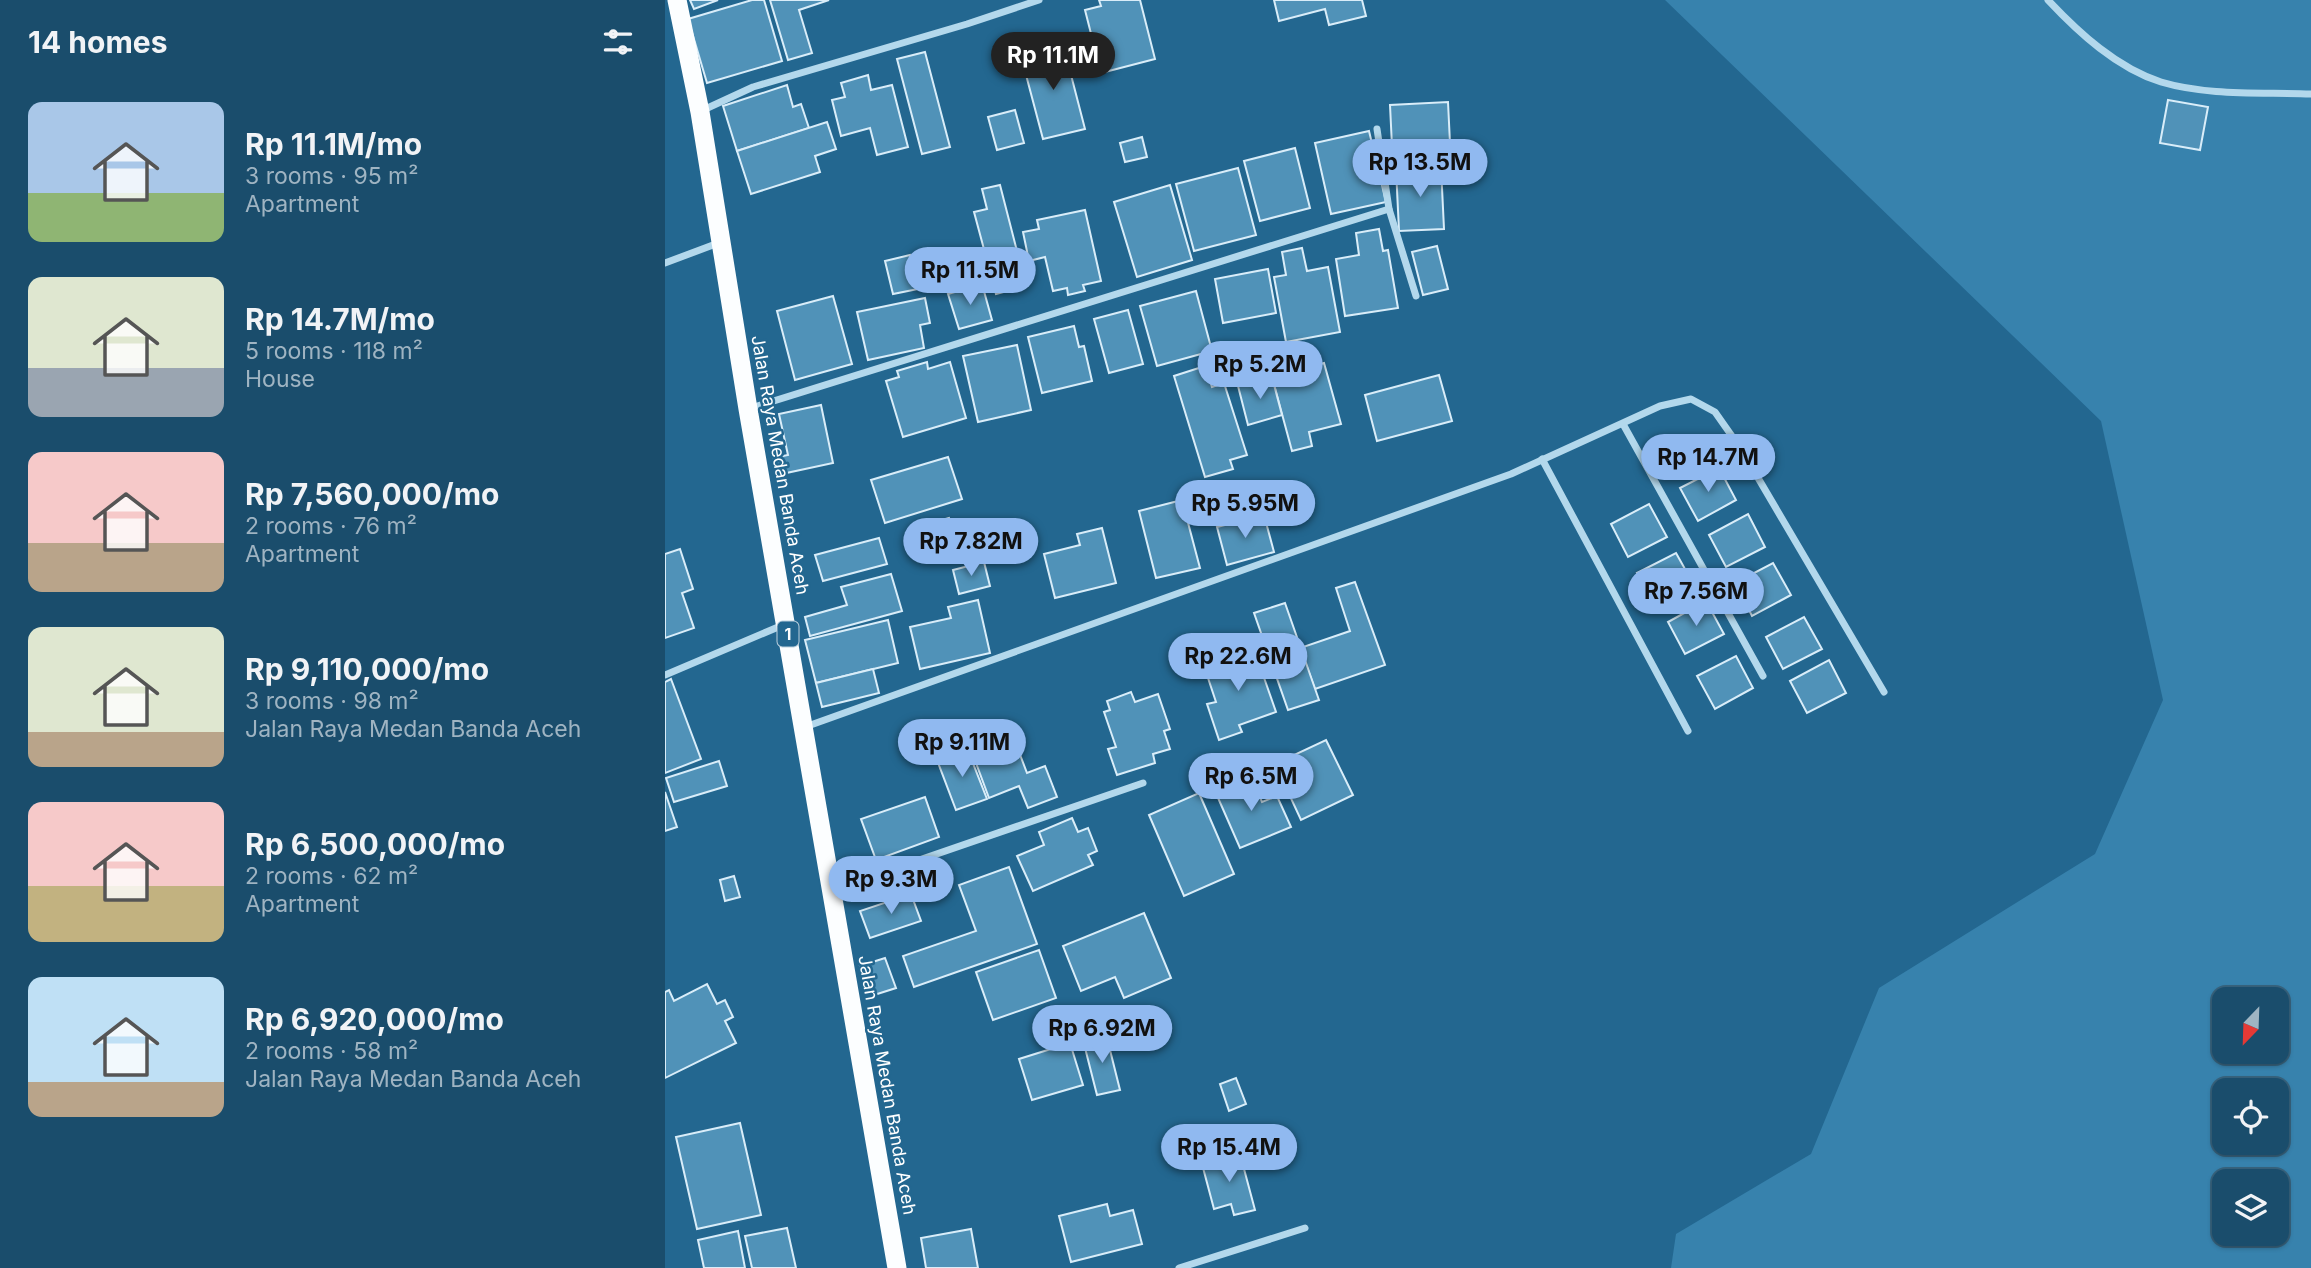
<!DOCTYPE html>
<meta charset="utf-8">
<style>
body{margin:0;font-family:Inter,sans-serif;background:#235472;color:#f1f3f6;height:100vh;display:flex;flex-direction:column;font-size:26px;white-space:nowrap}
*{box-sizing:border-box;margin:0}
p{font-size:23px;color:#9fb4c2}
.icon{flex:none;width:38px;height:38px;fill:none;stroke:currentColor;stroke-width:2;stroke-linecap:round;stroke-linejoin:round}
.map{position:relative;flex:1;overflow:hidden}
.drawer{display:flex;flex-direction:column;background:#1a4d6c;width:665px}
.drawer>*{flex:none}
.needle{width:46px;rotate:203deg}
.tools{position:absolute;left:1547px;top:987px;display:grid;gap:14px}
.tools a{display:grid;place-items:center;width:77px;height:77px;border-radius:14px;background:#1a4d6c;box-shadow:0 2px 5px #0004,0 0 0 2px #38647f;font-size:35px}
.price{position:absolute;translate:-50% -60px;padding:0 16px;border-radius:24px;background:#90b9f0;color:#111;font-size:23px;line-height:46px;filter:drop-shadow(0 2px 4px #0008)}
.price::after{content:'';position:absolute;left:50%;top:42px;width:21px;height:16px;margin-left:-10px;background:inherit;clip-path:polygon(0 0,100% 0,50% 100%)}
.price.on{background:#222;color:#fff}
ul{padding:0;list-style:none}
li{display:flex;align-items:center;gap:21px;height:175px;padding:0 28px}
li span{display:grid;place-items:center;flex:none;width:196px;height:140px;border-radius:14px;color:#555}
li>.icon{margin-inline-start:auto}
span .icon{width:84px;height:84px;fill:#fffc;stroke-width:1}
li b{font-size:30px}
h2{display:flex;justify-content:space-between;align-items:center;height:84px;padding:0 28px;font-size:30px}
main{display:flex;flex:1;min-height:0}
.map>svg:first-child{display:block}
.green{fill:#3782ad;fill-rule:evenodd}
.building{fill:#5092b8;stroke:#d9edf9;stroke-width:2}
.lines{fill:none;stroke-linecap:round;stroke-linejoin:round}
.minor{stroke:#b3d8ec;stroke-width:7}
.trunk{stroke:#fcfeff;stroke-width:19}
.labels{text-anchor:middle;stroke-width:5;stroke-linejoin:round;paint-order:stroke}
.shield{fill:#236790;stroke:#bdd1de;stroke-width:2}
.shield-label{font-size:16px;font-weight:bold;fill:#fff}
.street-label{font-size:18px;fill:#fff;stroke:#236790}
</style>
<main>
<section class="drawer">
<h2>14 homes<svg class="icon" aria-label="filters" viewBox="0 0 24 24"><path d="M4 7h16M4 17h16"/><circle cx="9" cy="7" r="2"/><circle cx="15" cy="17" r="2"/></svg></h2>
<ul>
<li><span style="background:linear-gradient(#a9c7e8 65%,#8fb573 0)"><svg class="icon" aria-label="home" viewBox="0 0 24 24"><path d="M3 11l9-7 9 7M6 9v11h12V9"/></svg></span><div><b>Rp 11.1M/mo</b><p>3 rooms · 95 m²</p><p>Apartment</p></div></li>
<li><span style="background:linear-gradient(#dfe7d0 65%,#9aa5b1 0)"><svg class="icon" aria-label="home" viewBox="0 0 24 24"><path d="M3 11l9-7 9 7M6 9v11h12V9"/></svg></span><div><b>Rp 14.7M/mo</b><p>5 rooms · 118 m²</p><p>House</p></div></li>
<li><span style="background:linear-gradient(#f6c9c9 65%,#b9a48a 0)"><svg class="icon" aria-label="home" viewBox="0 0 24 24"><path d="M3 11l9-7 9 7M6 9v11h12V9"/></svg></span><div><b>Rp 7,560,000/mo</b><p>2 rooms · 76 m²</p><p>Apartment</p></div></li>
<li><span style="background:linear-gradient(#dfe7d0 75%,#b9a48a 0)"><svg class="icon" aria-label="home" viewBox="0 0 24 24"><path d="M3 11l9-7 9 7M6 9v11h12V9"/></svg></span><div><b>Rp 9,110,000/mo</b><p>3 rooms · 98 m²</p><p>Jalan Raya Medan Banda Aceh</p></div></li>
<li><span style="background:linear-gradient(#f6c9c9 60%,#c2b280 0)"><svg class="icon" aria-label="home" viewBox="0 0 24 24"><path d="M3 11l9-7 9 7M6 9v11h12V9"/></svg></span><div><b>Rp 6,500,000/mo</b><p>2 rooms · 62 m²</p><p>Apartment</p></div></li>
<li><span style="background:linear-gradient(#bfe0f5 75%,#b9a48a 0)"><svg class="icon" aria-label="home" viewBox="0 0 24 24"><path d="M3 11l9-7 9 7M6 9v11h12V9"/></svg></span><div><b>Rp 6,920,000/mo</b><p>2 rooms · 58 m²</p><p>Jalan Raya Medan Banda Aceh</p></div></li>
</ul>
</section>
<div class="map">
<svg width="1646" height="1268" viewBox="0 0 1646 1268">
<rect width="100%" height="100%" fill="#236790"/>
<path class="green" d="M1000 0H1646V1268H1006L1011 1234 1146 1154 1214 988 1430 854 1498 700 1436 421ZM1559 999H1612V1052H1559ZM1559 1090H1612V1143H1559ZM1559 1181H1612V1234H1559Z"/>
<g class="building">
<polygon points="25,0 53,0 29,9"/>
<polygon points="87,0 99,0 117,61 42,83 23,19"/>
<polygon points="105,0 164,0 134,10 147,53 123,60"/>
<polygon points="434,0 475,0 490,59 436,73 420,10 436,6"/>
<polygon points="609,0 697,0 701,16 664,25 660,9 614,21"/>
<polygon points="398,44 420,129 378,139 356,56"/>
<polygon points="260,52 285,147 257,154 232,59"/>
<polygon points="203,75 206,90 227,85 243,147 212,155 205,128 176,136 167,100 180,97 176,83"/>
<polygon points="122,85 128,107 136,104 144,128 72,151 58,106"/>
<polygon points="1503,100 1543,107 1535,150 1495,143"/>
<polygon points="783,102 786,164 728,167 725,105"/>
<polygon points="350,110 359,143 332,150 323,117"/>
<polygon points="162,122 171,149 150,156 155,172 86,194 72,151"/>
<polygon points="704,131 721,202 666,214 650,143"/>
<polygon points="477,137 482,157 460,162 455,143"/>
<polygon points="630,148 645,208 595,221 579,161"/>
<polygon points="776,167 779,229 734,231 731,169"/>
<polygon points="573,168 591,235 529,251 511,184"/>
<polygon points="335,185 361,286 331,294 309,212 322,209 317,189"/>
<polygon points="505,185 527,260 472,277 449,202"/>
<polygon points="420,210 436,281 418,285 420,291 403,295 402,288 388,291 380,257 364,261 358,232 374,229 372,220"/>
<polygon points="714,229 718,251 723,250 733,308 680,316 671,259 694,255 691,233"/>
<polygon points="772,246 783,289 758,295 747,252"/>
<polygon points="637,248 642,271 663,267 675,332 621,342 609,277 621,275 617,252"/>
<polygon points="245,255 253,289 228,294 220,261"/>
<polygon points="603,269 611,313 558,323 550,279"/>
<polygon points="317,284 327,320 294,329 283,294"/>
<polygon points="531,291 547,351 492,366 475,306"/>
<polygon points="168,296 187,364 130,380 112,311"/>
<polygon points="260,298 265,323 255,325 259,348 203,360 192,312"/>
<polygon points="463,310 478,364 444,373 429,319"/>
<polygon points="409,326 414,347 419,346 427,381 377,393 363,337"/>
<polygon points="352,345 366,410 313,422 298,356"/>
<polygon points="262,362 263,369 285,362 301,418 238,437 221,381 234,377 232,371"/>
<polygon points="659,363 676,424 644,432 647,446 627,451 607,377"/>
<polygon points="540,366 547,387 559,383 582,455 565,460 568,469 540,477 509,376"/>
<polygon points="774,375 787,421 712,441 700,395"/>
<polygon points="607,377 617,415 583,425 573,386"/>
<polygon points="156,405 168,463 112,475 108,458 123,455 114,414"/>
<polygon points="283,457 297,499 220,523 206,480"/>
<polygon points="1054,468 1071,500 1033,521 1015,488"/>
<polygon points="517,500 535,568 491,578 474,511"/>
<polygon points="984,504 1002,537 963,557 946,524"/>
<polygon points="1083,514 1100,547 1061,567 1044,535"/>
<polygon points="599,515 609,552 562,565 552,527"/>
<polygon points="284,518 292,545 259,554 251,527"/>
<polygon points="437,528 451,583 390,598 379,554 415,545 412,534"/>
<polygon points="214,538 222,564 158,581 150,555"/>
<polygon points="15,549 28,589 17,593 29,628 0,638 0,554"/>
<polygon points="1011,553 1029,585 990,605 972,573"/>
<polygon points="319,562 325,586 294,594 288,570"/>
<polygon points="1108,563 1126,595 1087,616 1070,583"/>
<polygon points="226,574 237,611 145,636 140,617 182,605 176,587"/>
<polygon points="690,582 720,665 650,689 635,648 685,631 671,588"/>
<polygon points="313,600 325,653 255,669 245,627 286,618 283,607"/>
<polygon points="1041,601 1059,634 1020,654 1003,622"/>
<polygon points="620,603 654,700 623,710 589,613"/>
<polygon points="1139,617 1157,649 1118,669 1101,637"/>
<polygon points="223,620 233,663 151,683 140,640"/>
<polygon points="589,649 611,712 574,725 577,732 554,740 542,704 551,702 539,666"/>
<polygon points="1071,656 1088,688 1050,709 1032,676"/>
<polygon points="1164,660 1181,693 1142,713 1125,681"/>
<polygon points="208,669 214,693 157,707 151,683"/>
<polygon points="6,679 36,759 0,773 0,682"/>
<polygon points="466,692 470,702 493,694 505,729 499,731 505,749 488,754 490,763 452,775 443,749 451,747 439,712 445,710 442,701"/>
<polygon points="331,728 337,744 349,739 362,773 380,766 392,797 363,808 354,786 324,798 308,755 313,753 307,737"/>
<polygon points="661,740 688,795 636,820 610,764"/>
<polygon points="302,748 322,799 291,810 272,760"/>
<polygon points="54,761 62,786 9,802 1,778"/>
<polygon points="586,776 597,802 612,796 626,827 575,848 550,791"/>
<polygon points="0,792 12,827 0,831"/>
<polygon points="534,793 569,874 519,896 484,815"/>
<polygon points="260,797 274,837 211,860 196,819"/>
<polygon points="407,818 413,832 423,828 432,851 423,855 428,865 368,891 352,856 379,845 374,832"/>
<polygon points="344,867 372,944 249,987 238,956 311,931 294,885"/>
<polygon points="69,876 75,897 60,901 55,880"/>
<polygon points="246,894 256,921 205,938 195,911"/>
<polygon points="479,913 506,978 459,998 450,977 416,991 398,946"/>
<polygon points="374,950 391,998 328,1020 311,972"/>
<polygon points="220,958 231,988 206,996 195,966"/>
<polygon points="42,984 52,1004 60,1000 68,1017 60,1021 71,1043 0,1078 0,992 4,990 9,1001"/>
<polygon points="441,1034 455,1090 432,1095 418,1040"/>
<polygon points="405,1043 418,1085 367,1100 354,1059"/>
<polygon points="571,1078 581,1104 564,1111 555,1084"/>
<polygon points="75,1123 96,1215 32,1229 11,1137"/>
<polygon points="575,1154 590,1210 569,1215 566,1204 549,1209 537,1164"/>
<polygon points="442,1204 445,1216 468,1210 477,1244 406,1262 394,1216"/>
<polygon points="122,1228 131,1268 87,1268 80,1236"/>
<polygon points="306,1229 313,1268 261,1268 256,1238"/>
<polygon points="73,1231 80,1268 39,1268 33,1240"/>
</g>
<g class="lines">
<g class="minor">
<path d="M1383 0C1414 33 1452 68 1496 82 1543 96 1597 92 1646 94"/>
<polyline points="36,111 88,87 302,24 374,0"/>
<polyline points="712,129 724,209 751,296"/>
<polyline points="0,263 56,242"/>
<polyline points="83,409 724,209"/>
<polyline points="958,424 1098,676"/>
<polyline points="877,459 1023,731"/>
<polyline points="0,675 118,625"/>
<polyline points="140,727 846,474 995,406 1026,399 1050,412 1076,449 1219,692"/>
<polyline points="170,889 478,783"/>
<polyline points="514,1268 640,1228"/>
</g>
<polyline class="trunk" points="12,0 35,112 83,409 232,1268"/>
</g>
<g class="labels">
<rect class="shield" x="112.5" y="621.5" width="21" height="25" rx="5"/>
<g class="shield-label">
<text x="123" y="640">1</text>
</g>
<g class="street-label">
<text transform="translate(115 465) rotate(80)" y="6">Jalan Raya Medan Banda Aceh</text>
<text transform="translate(222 1085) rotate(80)" y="6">Jalan Raya Medan Banda Aceh</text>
</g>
</g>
</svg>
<div class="tools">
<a><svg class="needle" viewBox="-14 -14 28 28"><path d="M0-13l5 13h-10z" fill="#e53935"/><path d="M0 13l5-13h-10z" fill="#9fb4c2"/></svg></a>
<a><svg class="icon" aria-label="locate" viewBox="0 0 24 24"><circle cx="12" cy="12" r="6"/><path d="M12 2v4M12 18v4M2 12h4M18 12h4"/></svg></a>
<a><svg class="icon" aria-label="layers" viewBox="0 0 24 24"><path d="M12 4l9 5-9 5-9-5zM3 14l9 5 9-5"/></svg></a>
</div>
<b class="price on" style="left:388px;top:92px">Rp 11.1M</b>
<b class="price" style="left:755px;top:199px">Rp 13.5M</b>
<b class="price" style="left:305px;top:307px">Rp 11.5M</b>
<b class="price" style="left:595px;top:401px">Rp 5.2M</b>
<b class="price" style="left:1043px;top:494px">Rp 14.7M</b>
<b class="price" style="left:580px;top:540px">Rp 5.95M</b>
<b class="price" style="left:306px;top:578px">Rp 7.82M</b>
<b class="price" style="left:1031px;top:628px">Rp 7.56M</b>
<b class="price" style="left:573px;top:693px">Rp 22.6M</b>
<b class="price" style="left:297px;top:779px">Rp 9.11M</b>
<b class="price" style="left:586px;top:813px">Rp 6.5M</b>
<b class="price" style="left:226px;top:916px">Rp 9.3M</b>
<b class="price" style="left:437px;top:1065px">Rp 6.92M</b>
<b class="price" style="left:564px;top:1184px">Rp 15.4M</b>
</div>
</main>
